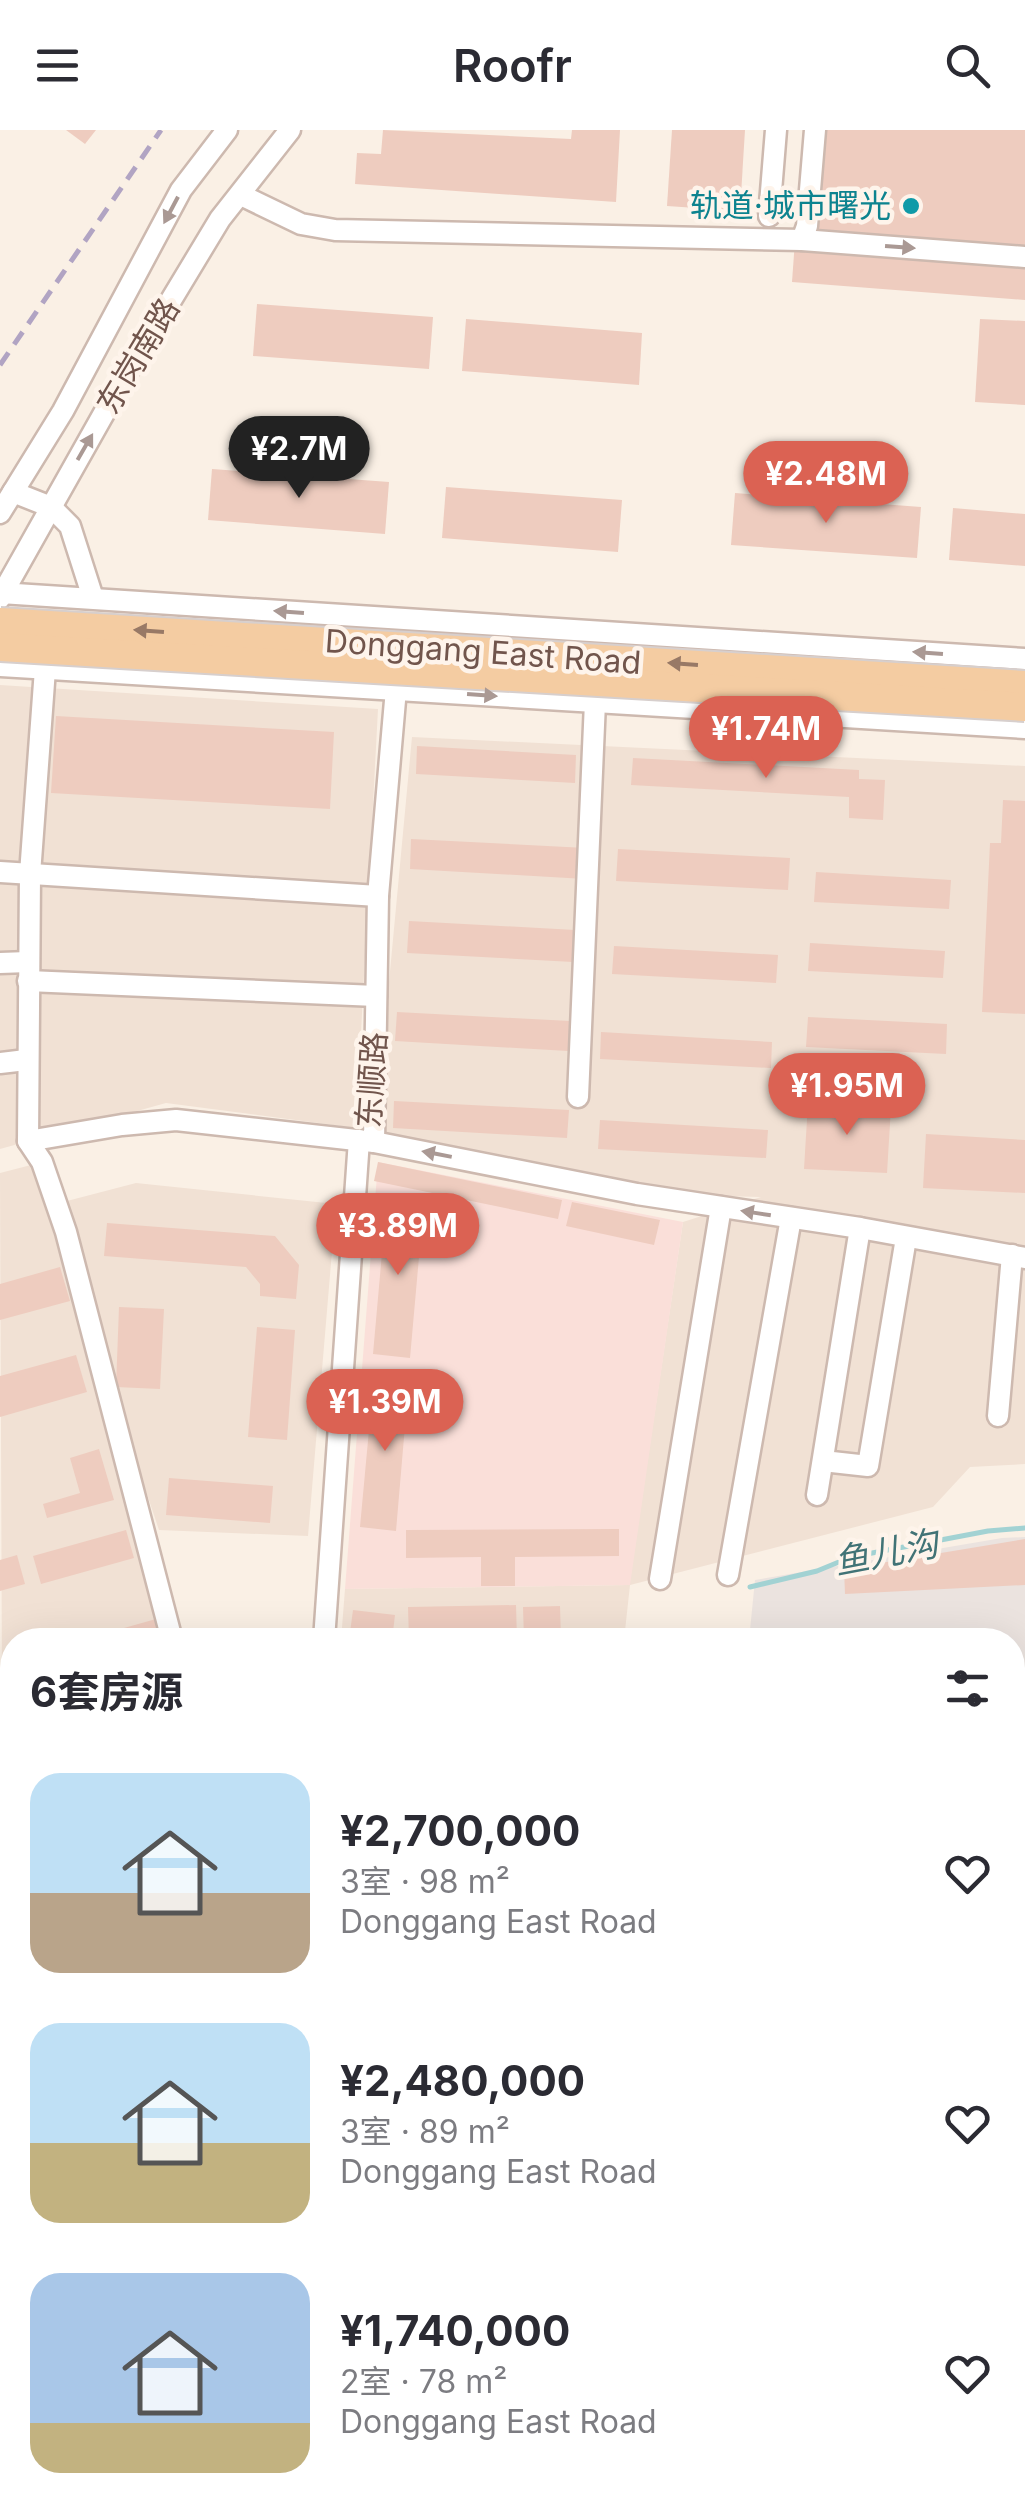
<!DOCTYPE html>
<html lang="zh">
<meta charset="utf-8">
<style>
body{margin:0;font-family:Inter,"Noto Sans SC",sans-serif;background:#f7f7f7;color:#2b2b33;height:100vh;display:flex;flex-direction:column;font-size:38px;white-space:nowrap}
*{box-sizing:border-box;margin:0}
p{font-size:32px;color:#7c7c81}
.icon{flex:none;width:55px;height:55px;fill:none;stroke:currentColor;stroke-width:2;stroke-linecap:round;stroke-linejoin:round}
.map{position:relative;flex:1;overflow:hidden}
.side{position:absolute;left:0px;top:1498px;width:1025px;height:892px;display:flex;flex-direction:column;background:#fff;border-radius:40px 40px 0 0;box-shadow:0 10px 40px #0002}
.side>*{flex:none}
.price{position:absolute;translate:-50% -85px;padding:0 22px;border-radius:35px;background:#db6253;color:#fff;font-size:32px;line-height:65px;filter:drop-shadow(0 2px 5px #0008)}
.price::after{content:'';position:absolute;left:50%;top:60px;width:30px;height:22px;margin-left:-15px;background:inherit;clip-path:polygon(0 0,100% 0,50% 100%)}
.price.current{background:#222;color:#fff}
ul{padding:0;list-style:none}
li{display:flex;align-items:center;gap:30px;height:250px;padding:0 30px}
li span{display:grid;place-items:center;flex:none;width:280px;height:200px;border-radius:30px;color:#555}
li>.icon{margin-inline-start:auto}
span .icon{width:120px;height:120px;fill:#fffc;stroke-width:1}
li b{font-size:42px}
h2{display:flex;justify-content:space-between;align-items:center;height:120px;padding:0 30px;font-size:42px}
header{display:flex;justify-content:space-between;align-items:center;height:130px;padding:0 30px;background:#fff;font-size:45px;font-weight:600}
.map>svg:first-child{display:block}
.residential{fill:#f1e1d4}
.commercial{fill:#fadfd9}
.industrial{fill:#ebe3df}
.lines{fill:none;stroke-linecap:round;stroke-linejoin:round}
.stream{stroke:#a2d2d3;stroke-width:5}
.building{fill:#eeccbf}
.minor-casing{stroke:#cdb9af;stroke-width:25}
.major-casing{stroke:#d7cfcd;stroke-width:32}
.highway-casing{stroke:#d7cfcd;stroke-width:35}
.minor{stroke:#fff;stroke-width:20}
.major{stroke:#f4cca2;stroke-width:28}
.highway{stroke:#f0aca0;stroke-width:30}
.rail{stroke:#b1a4c3;stroke-width:5;stroke-dasharray:15 10;stroke-linecap:butt}
.major-bridge-casing{stroke:#d7cfcd;stroke-width:32;stroke-linecap:butt}
.major-bridge{stroke:#f4cca2;stroke-width:28}
.oneway{fill:#aa9994}
.oneway2{fill:#987966}
.culture-dot{fill:#0f9aa8;stroke:#fef4eb;stroke-width:4}
.labels{text-anchor:middle;stroke-width:9;stroke-linejoin:round;paint-order:stroke}
.culture-label{font-size:32px;fill:#0d838f;stroke:#fef4eb;text-anchor:end}
.street-label{font-size:32px;fill:#71554c;stroke:#fef4eb}
.water-label{font-size:35px;font-style:italic;fill:#417376;stroke:#fef4eb}
</style>
<header><svg class="icon" aria-label="menu" viewBox="0 0 24 24"><path d="M4 6h16M4 12h16M4 18h16"/></svg>Roofr<svg class="icon" aria-label="search" viewBox="0 0 24 24"><circle cx="10" cy="10" r="6"/><path d="M15 15l6 6"/></svg></header>
<div class="map">
<svg width="1025" height="2389" viewBox="0 0 1025 2389">
<rect width="100%" height="100%" fill="#faf0e5"/>
<g class="residential">
<polygon points="0,555 378,579 356,998 166,973 0,1019"/>
<polygon points="412,607 1025,636 1025,1334 970,1337 933,1377 630,1455 624,1510 341,1510 345,1459 629,1455 683,1092 761,1067 637,1064 374,1012"/>
<polygon points="35,1034 164,1510 12,1510 12,1560 2,1563 0,1043"/>
<polygon points="136,1053 336,1074 308,1406 159,1400 111,1257 67,1071"/>
</g>
<polygon class="commercial" points="378,1032 683,1092 630,1455 345,1459"/>
<g class="industrial">
<polygon points="1025,1407 1025,2295 1012,2293 1012,1510 749,1510 755,1450 1002,1408"/>
<polygon points="0,2257 12,2257 12,2378 41,2389 0,2389"/>
<polygon points="619,2378 927,2378 925,2389 618,2389"/>
</g>
<g class="lines">
<polyline class="stream" points="750,1457 817,1441 851,1427 988,1401 1025,1398"/>
</g>
<g class="building">
<polygon points="66,0 96,0 85,14"/>
<polygon points="383,0 571,9 572,0 620,0 616,72 355,54 357,23 381,24"/>
<polygon points="672,0 745,0 740,81 667,76"/>
<polygon points="803,0 1025,0 1025,170 792,152"/>
<polygon points="257,174 433,187 429,239 253,226"/>
<polygon points="466,189 642,203 639,255 462,241"/>
<polygon points="980,189 1025,191 1025,275 975,272"/>
<polygon points="212,339 389,352 385,404 208,390"/>
<polygon points="446,357 622,370 618,422 442,408"/>
<polygon points="735,363 921,377 917,428 731,415"/>
<polygon points="953,378 1025,384 1025,436 949,430"/>
<polygon points="56,586 334,602 330,679 51,663"/>
<polygon points="417,616 576,625 575,653 416,644"/>
<polygon points="633,628 859,640 859,649 885,650 883,690 849,688 849,667 631,655"/>
<polygon points="1003,670 1025,671 1025,884 982,882 990,713 1001,713"/>
<polygon points="411,709 586,718 585,749 410,739"/>
<polygon points="618,719 790,728 788,760 616,751"/>
<polygon points="816,742 951,750 949,779 814,772"/>
<polygon points="409,791 575,800 573,832 407,823"/>
<polygon points="810,813 945,821 943,848 808,841"/>
<polygon points="614,816 778,825 776,853 612,844"/>
<polygon points="397,882 570,891 568,921 395,911"/>
<polygon points="808,887 947,894 946,924 806,917"/>
<polygon points="601,902 772,912 771,938 600,929"/>
<polygon points="394,971 569,980 567,1008 393,998"/>
<polygon points="808,973 891,977 887,1043 804,1039"/>
<polygon points="600,990 768,1000 766,1028 598,1019"/>
<polygon points="926,1004 1025,1010 1025,1063 923,1058"/>
<polygon points="378,1032 562,1070 558,1089 374,1051"/>
<polygon points="387,1067 424,1071 410,1228 373,1224"/>
<polygon points="572,1072 660,1090 654,1115 566,1096"/>
<polygon points="107,1093 275,1106 299,1135 296,1169 260,1166 260,1154 246,1137 104,1126"/>
<polygon points="60,1137 70,1171 0,1190 0,1154"/>
<polygon points="119,1177 164,1179 160,1259 116,1257"/>
<polygon points="257,1197 295,1200 287,1310 248,1307"/>
<polygon points="76,1225 87,1262 0,1287 0,1246"/>
<polygon points="374,1246 409,1249 396,1401 360,1397"/>
<polygon points="99,1319 114,1370 47,1388 43,1374 80,1363 70,1328"/>
<polygon points="169,1348 273,1356 270,1393 166,1385"/>
<polygon points="619,1399 619,1426 515,1427 515,1456 481,1456 481,1427 406,1428 406,1400"/>
<polygon points="126,1400 134,1428 41,1454 33,1426"/>
<polygon points="1025,1409 1025,1455 845,1464 844,1439"/>
<polygon points="17,1425 25,1454 0,1461 0,1430"/>
<polygon points="516,1475 517,1510 409,1510 408,1477"/>
<polygon points="560,1476 561,1510 524,1510 523,1477"/>
<polygon points="353,1480 395,1485 392,1510 349,1510"/>
<polygon points="156,1489 162,1510 85,1510 85,1509"/>
<polygon points="0,1653 12,1654 12,1672 0,1673"/>
<polygon points="10,1953 12,1953 12,2138 0,2137 0,2054 3,2054"/>
<polygon points="828,2378 897,2378 895,2389 826,2389"/>
</g>
<g class="lines">
<g class="minor-casing">
<g id="minor">
<polyline points="241,65 301,94 335,100 802,110 1025,127"/>
<polyline points="769,86 776,0"/>
<polyline points="802,110 807,96 815,0"/>
<polyline points="13,362 51,377 70,396 93,468"/>
<polyline points="0,383 63,281 181,60 227,0"/>
<polyline points="0,463 1025,529"/>
<polyline points="0,468 121,253 220,89 290,0"/>
<polyline points="0,536 1025,598"/>
<polyline points="45,539 30,744 28,1011 42,1032 66,1102 172,1510"/>
<polyline points="0,742 378,766"/>
<polyline points="0,833 28,832"/>
<polyline points="28,851 376,866"/>
<polyline points="0,933 26,930"/>
<polyline points="578,967 595,572"/>
<polyline points="28,1011 122,995 176,990 374,1012 378,766 396,559"/>
<polyline points="374,1012 637,1064 860,1098 1025,1128"/>
<polyline points="998,1286 1012,1125"/>
<polyline points="823,1331 868,1336 906,1108"/>
<polyline points="817,1365 860,1098"/>
<polyline points="728,1445 791,1088"/>
<polyline points="660,1449 721,1077"/>
<polyline points="324,1510 359,1010"/>
<polyline points="0,1613 12,1613"/>
<polyline points="1012,2315 1025,2251"/>
</g>
</g>
<g class="major-casing">
<g id="major">
<polyline points="0,2232 12,2233"/>
<polyline points="1012,2334 1025,2336"/>
</g>
</g>
<g class="highway-casing">
<g id="highway">
<polyline points="0,2284 12,2302"/>
<polyline points="0,2335 12,2354"/>
<polyline points="25,2378 32,2389"/>
<polyline points="59,2378 65,2389"/>
<polyline points="597,2389 599,2378"/>
</g>
</g>
<use href="#minor" class="minor"/>
<use href="#major" class="major"/>
<use href="#highway" class="highway"/>
<polyline class="rail" points="0,235 161,0"/>
<g class="major-bridge-casing">
<g id="major-bridge">
<polyline points="0,492 1025,555"/>
<polyline points="0,517 1025,577"/>
</g>
</g>
<use href="#major-bridge" class="major-bridge"/>
</g>
<defs><path id="oneway-solid" d="M-6-.8H1V-3.2L6.5 0L1 3.2V.8H-6Z" transform="scale(2.5)"/></defs>
<g class="oneway">
<use href="#oneway-solid" transform="translate(171 80) rotate(118)"/>
<use href="#oneway-solid" transform="translate(900 117) rotate(4)"/>
<use href="#oneway-solid" transform="translate(85 317) rotate(-60)"/>
<use href="#oneway-solid" transform="translate(289 482) rotate(-176)"/>
<use href="#oneway-solid" transform="translate(928 523) rotate(-176)"/>
<use href="#oneway-solid" transform="translate(482 565) rotate(4)"/>
<use href="#oneway-solid" transform="translate(437 1024) rotate(-169)"/>
<use href="#oneway-solid" transform="translate(756 1083) rotate(-171)"/>
</g>
<g class="oneway2">
<use href="#oneway-solid" transform="translate(149 501) rotate(-176)"/>
<use href="#oneway-solid" transform="translate(683 534) rotate(-176)"/>
</g>
<circle class="culture-dot" cx="911" cy="76" r="10"/>
<g class="labels">
<g class="culture-label">
<text x="891" y="87">轨道·城市曙光</text>
</g>
<g class="street-label">
<text transform="translate(138 226) rotate(-59)" y="11">东岗南路</text>
<text transform="translate(483 522) rotate(4)" y="11">Donggang East Road</text>
<text transform="translate(372 950) rotate(-86)" y="11">东顺路</text>
</g>
<g class="water-label">
<text transform="translate(886 1423) rotate(-11)" y="12">鱼儿沟</text>
</g>
</g>
</svg>
<b class="price current" style="left:299px;top:371px">¥2.7M</b>
<b class="price" style="left:826px;top:396px">¥2.48M</b>
<b class="price" style="left:766px;top:651px">¥1.74M</b>
<b class="price" style="left:847px;top:1008px">¥1.95M</b>
<b class="price" style="left:398px;top:1148px">¥3.89M</b>
<b class="price" style="left:385px;top:1324px">¥1.39M</b>
<section class="side">
<h2>6套房源<svg class="icon" aria-label="filters" viewBox="0 0 24 24"><path d="M4 7h16M4 17h16"/><circle cx="9" cy="7" r="2"/><circle cx="15" cy="17" r="2"/></svg></h2>
<ul>
<li><span style="background:linear-gradient(#bfe0f5 60%,#b9a48a 0)"><svg class="icon" aria-label="home" viewBox="0 0 24 24"><path d="M3 11l9-7 9 7M6 9v11h12V9"/></svg></span><div><b>¥2,700,000</b><p>3室 · 98 m²</p><p>Donggang East Road</p></div><svg class="icon" aria-label="heart" viewBox="0 0 24 24"><path d="M12 20l-8-8c-3-5 5-10 8-4 3-6 11-1 8 4z"/></svg></li>
<li><span style="background:linear-gradient(#bfe0f5 60%,#c2b280 0)"><svg class="icon" aria-label="home" viewBox="0 0 24 24"><path d="M3 11l9-7 9 7M6 9v11h12V9"/></svg></span><div><b>¥2,480,000</b><p>3室 · 89 m²</p><p>Donggang East Road</p></div><svg class="icon" aria-label="heart" viewBox="0 0 24 24"><path d="M12 20l-8-8c-3-5 5-10 8-4 3-6 11-1 8 4z"/></svg></li>
<li><span style="background:linear-gradient(#a9c7e8 75%,#c2b280 0)"><svg class="icon" aria-label="home" viewBox="0 0 24 24"><path d="M3 11l9-7 9 7M6 9v11h12V9"/></svg></span><div><b>¥1,740,000</b><p>2室 · 78 m²</p><p>Donggang East Road</p></div><svg class="icon" aria-label="heart" viewBox="0 0 24 24"><path d="M12 20l-8-8c-3-5 5-10 8-4 3-6 11-1 8 4z"/></svg></li>
</ul>
</section>
</div>
